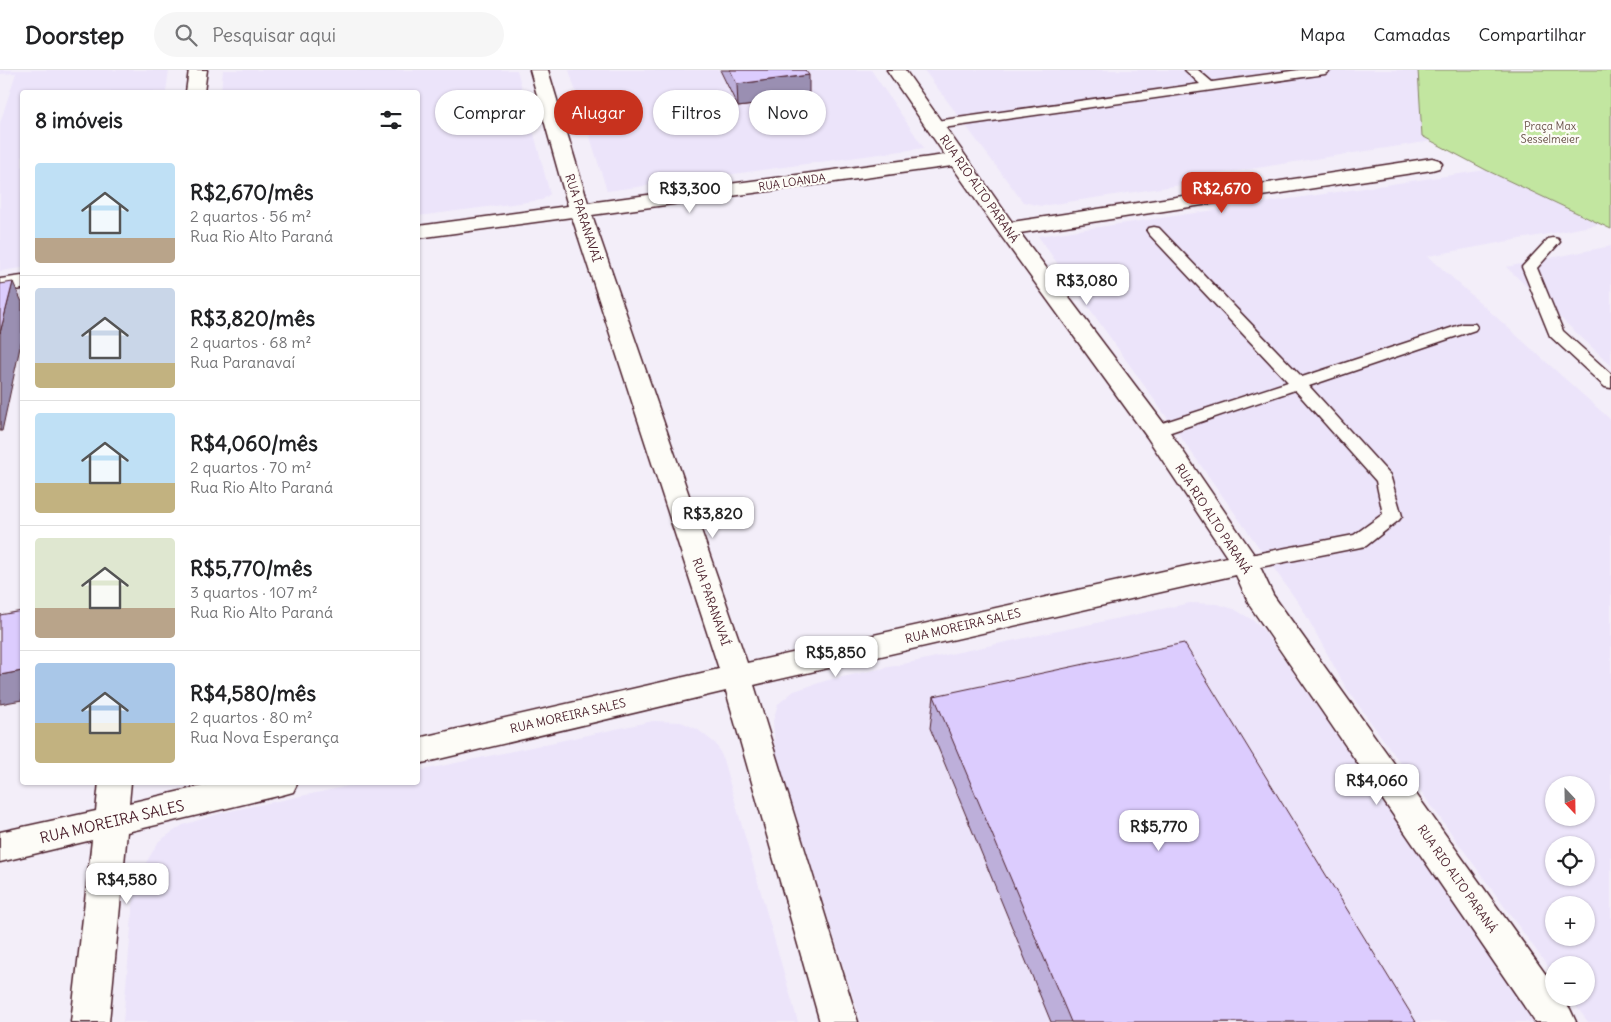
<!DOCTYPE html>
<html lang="pt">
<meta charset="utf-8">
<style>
body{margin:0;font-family:Delius,sans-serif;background:#f6f6f6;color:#202124;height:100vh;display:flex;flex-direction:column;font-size:19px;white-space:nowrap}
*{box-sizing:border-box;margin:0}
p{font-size:16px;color:#757577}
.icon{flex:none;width:28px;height:28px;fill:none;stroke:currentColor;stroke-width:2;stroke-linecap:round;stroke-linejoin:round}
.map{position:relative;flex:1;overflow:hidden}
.sheet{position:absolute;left:20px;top:20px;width:400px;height:695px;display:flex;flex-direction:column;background:#fff;border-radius:5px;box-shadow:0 1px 4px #0004}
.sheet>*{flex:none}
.banner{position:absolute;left:435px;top:20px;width:475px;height:45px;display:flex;gap:10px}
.needle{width:32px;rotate:158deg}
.fabs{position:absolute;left:1545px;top:706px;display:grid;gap:10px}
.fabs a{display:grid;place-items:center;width:50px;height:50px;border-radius:50%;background:#fff;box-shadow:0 1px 4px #0004;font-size:25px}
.price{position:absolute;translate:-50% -42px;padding:0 11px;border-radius:10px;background:#fff;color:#222;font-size:16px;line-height:32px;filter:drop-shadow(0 1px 2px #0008)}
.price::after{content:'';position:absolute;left:50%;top:30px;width:15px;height:11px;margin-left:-8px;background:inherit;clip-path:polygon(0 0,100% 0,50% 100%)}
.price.current{background:#c8321e;color:#fff}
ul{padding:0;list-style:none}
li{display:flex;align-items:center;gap:15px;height:125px;padding:0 15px}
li+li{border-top:1px solid #e0e0e0}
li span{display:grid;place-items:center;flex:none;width:140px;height:100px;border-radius:5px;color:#555}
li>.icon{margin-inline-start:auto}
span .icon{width:60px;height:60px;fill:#fffc;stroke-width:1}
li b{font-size:21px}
h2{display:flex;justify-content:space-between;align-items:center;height:60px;padding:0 15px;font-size:21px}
.pill{padding:0 18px;border-radius:22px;background:#fff;box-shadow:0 1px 4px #0004;font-size:18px;line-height:45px}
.pill.current{background:#c8321e;color:#fff}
header{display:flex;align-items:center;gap:30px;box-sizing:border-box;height:70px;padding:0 25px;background:#fff;border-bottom:1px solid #e0e0e0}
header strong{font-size:24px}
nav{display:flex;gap:28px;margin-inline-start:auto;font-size:18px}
.search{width:350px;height:45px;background:#f6f6f6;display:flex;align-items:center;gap:12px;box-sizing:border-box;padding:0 18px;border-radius:28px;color:#757577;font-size:19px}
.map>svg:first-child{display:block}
.built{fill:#ece4fa;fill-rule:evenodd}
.green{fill:#c2e6a0;stroke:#868266}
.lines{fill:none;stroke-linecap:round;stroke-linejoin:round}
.service-casing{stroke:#4a1f2b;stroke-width:3}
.minor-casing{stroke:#4a1f2b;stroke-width:3}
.service{fill:#fdfcf7;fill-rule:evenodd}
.minor{fill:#fdfcf7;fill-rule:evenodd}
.wall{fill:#bdafda;stroke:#4a1f2b}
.shaded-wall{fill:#9a8fb2;stroke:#4a1f2b}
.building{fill:#dcccfe;stroke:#4a1f2b}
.labels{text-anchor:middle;stroke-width:4.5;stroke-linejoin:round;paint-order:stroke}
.far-park-label{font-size:11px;fill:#685148;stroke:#fdfcf7}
.far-street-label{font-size:11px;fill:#4a1f2b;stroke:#fdfcf7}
.street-label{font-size:12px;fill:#4a1f2b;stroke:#fdfcf7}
.near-street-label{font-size:15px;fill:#4a1f2b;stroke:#fdfcf7}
</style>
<header>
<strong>Doorstep</strong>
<div class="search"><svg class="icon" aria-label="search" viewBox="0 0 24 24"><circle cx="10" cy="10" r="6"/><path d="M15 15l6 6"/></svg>Pesquisar aqui</div>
<nav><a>Mapa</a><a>Camadas</a><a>Compartilhar</a></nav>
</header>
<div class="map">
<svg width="1611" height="952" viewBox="0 0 1611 952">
<rect width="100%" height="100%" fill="#f3eef9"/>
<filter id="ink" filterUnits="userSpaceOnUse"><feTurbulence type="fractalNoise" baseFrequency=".02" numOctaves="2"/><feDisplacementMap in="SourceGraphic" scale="10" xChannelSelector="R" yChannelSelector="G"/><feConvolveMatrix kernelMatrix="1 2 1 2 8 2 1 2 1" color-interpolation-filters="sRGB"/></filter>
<g filter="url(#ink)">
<g class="built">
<polygon points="0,0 169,0 166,22 22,22 22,198 0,201 0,53 16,3 0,4"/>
<polygon points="223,0 517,0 550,124 542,130 418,146 418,22 221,22"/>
<polygon points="569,0 871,0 924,78 607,121"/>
<polygon points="924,0 1421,0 1432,71 1217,104 1221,109 1041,136 1023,132"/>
<path d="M1486 100 1602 154 1428 186 1611 350V952H1588L1570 928H1586V895H1554V905L1346 618 1302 538 1038 166ZM1554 715H1586V748H1554ZM1554 775H1586V808H1554ZM1554 835H1586V868H1554Z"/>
<polygon points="1611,176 1611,295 1506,197"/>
<polygon points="1190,533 1217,534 1234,539 1256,552 1265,562 1537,952 861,952 775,681 773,651 778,634 794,621 828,610"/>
<polygon points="653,651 681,652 697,659 716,674 722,686 798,952 123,952 132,846 134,828 140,809 147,791 159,771 183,755 225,742 363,713 418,712 418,701"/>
</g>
<polygon class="green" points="1418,0 1611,0 1611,159 1486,100 1422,66"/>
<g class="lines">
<g class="service-casing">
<g id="service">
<polygon points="1185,0 1198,0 1212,12 1299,0 1331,0 1325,4 936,59 930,55 936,51 1200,14"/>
<polygon points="1154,157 1159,158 1302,307 1463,254 1475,254 1477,257 1475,260 1309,316 1390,405 1402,446 1399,450 1366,476 1245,500 1238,498 1236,493 1238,488 1245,486 1354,465 1383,444 1376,411 1295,320 1162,365 1156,367 1150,365 1147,361 1150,357 1288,312 1149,164 1147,161 1149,158"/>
<polygon points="1553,168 1558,169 1560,172 1537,198 1563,261 1611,304 1611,318 1605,317 1550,266 1522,197 1548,169"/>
</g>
</g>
<g class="minor-casing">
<g id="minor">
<polygon points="189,0 207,0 204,22 186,22"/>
<path d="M530 0H548L588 133 945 85 887 0H905L1012 152 1432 88 1439 90 1442 94 1439 98 1432 100 1020 163 1165 355 1255 486 1273 525 1554 916V928H1562L1570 939 1576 952H1535L1250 536 1236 505 754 615 858 952H820L726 621 418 694V668L719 599 572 147 418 168V156L568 136ZM952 96 999 163 1147 367 1227 487 747 593 592 145Z"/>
<polygon points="22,206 22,219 0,223 0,209"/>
<polygon points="99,712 131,712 129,733 220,712 298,712 293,722 282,725 127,762 109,952 71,952 92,770 0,792 0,762 96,741"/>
</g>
</g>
<use href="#service" class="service"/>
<use href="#minor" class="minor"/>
</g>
<g class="wall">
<polygon points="720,0 805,0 809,28 738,37"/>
<polygon points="934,626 1416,952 1051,952 930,658"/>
</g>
<g class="shaded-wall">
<polygon points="809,5 809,28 738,37 737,14"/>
<polygon points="13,212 22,232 22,268 2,361 0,361 0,263"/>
<polygon points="22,601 22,630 0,634 0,605"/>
</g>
<g class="building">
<polygon points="730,0 805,0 809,5 737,14"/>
<polygon points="13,212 0,263 0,214"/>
<polygon points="22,541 22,601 0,605 0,545"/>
<polygon points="1184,573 1416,952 1071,952 934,626"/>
</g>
</g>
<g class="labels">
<g class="far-park-label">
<text x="1550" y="60">Praça Max<tspan x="1550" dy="13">Sesselmeier</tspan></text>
</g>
<g class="far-street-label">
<text transform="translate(792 112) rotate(-8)" y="4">RUA LOANDA</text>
</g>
<g class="street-label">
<text transform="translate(979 119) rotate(55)" y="4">RUA RIO ALTO PARANÁ</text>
<text transform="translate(583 148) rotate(72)" y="4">RUA PARANAVAÍ</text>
<text transform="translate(1213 449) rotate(57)" y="4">RUA RIO ALTO PARANÁ</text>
<text transform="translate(711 532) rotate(71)" y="4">RUA PARANAVAÍ</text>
<text transform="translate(963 556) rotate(-13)" y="4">RUA MOREIRA SALES</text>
<text transform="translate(568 646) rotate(-13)" y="4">RUA MOREIRA SALES</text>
<text transform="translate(1457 809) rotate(55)" y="4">RUA RIO ALTO PARANÁ</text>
</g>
<g class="near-street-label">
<text transform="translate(112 752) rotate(-13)" y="5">RUA MOREIRA SALES</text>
</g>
</g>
</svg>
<div class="fabs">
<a><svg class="needle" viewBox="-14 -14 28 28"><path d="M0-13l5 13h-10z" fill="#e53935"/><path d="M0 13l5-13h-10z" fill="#757577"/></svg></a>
<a><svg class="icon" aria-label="locate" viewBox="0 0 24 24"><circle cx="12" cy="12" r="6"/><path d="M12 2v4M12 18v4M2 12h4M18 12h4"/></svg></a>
<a>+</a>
<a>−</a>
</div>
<b class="price" style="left:690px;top:144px">R$3,300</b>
<b class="price current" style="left:1222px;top:144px">R$2,670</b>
<b class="price" style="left:1087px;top:236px">R$3,080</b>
<b class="price" style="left:713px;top:469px">R$3,820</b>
<b class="price" style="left:836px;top:608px">R$5,850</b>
<b class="price" style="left:1377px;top:736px">R$4,060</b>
<b class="price" style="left:1159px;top:782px">R$5,770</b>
<b class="price" style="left:127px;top:835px">R$4,580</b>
<div class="banner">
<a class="pill">Comprar</a>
<a class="pill current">Alugar</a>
<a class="pill">Filtros</a>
<a class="pill">Novo</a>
</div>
<section class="sheet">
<h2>8 imóveis<svg class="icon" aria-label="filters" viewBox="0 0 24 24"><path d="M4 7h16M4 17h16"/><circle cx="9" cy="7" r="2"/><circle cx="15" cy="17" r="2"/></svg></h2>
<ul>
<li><span style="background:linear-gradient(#bfe0f5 75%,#b9a48a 0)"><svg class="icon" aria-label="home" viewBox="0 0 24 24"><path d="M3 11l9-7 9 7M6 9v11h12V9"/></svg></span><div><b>R$2,670/mês</b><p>2 quartos · 56 m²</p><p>Rua Rio Alto Paraná</p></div></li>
<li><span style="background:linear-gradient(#c9d6e8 75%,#c2b280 0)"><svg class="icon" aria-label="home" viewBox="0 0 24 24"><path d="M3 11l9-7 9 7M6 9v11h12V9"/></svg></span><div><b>R$3,820/mês</b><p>2 quartos · 68 m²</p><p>Rua Paranavaí</p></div></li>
<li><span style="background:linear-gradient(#bfe0f5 70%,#c2b280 0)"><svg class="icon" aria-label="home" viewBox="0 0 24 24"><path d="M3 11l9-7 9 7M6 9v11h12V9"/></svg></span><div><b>R$4,060/mês</b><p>2 quartos · 70 m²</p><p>Rua Rio Alto Paraná</p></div></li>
<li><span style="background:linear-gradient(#dfe7d0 70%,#b9a48a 0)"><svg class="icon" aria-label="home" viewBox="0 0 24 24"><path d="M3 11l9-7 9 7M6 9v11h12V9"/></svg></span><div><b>R$5,770/mês</b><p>3 quartos · 107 m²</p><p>Rua Rio Alto Paraná</p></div></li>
<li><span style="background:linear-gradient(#a9c7e8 60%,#c2b280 0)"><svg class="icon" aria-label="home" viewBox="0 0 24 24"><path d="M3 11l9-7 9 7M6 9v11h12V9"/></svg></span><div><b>R$4,580/mês</b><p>2 quartos · 80 m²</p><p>Rua Nova Esperança</p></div></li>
</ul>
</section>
</div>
